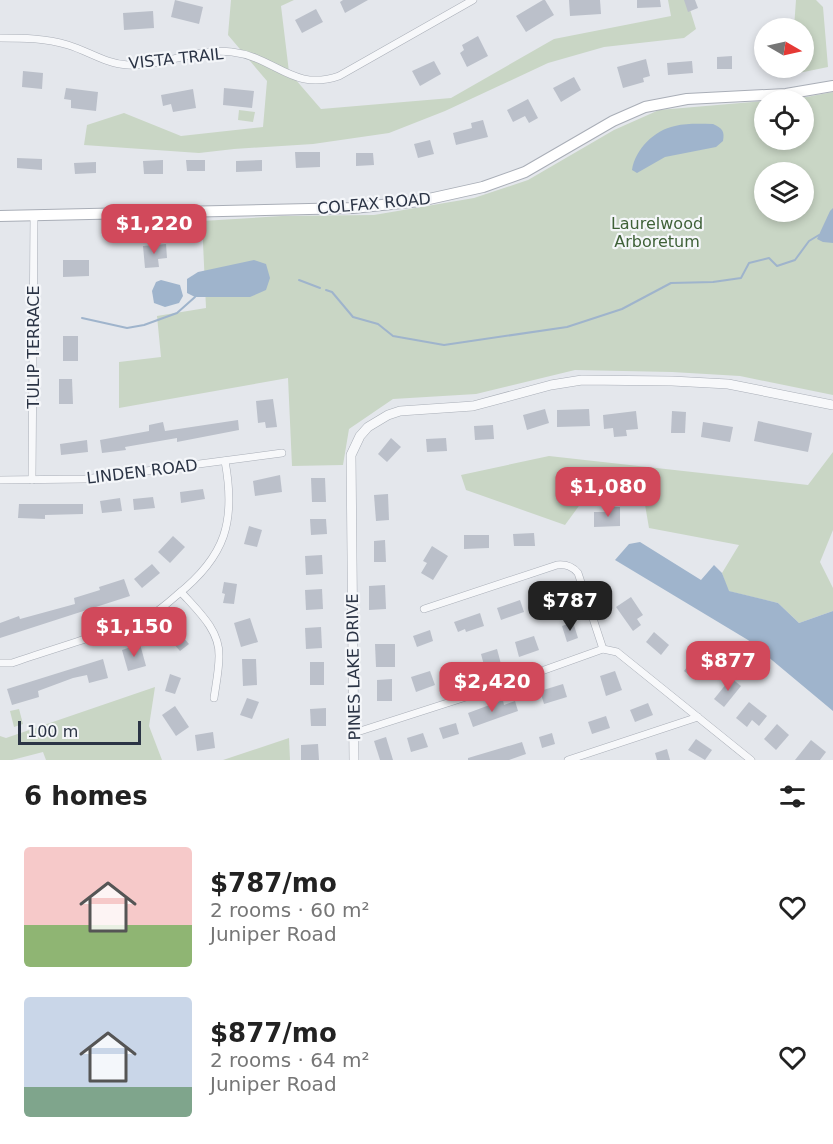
<!DOCTYPE html>
<meta charset="utf-8">
<style>
body{margin:0;font-family:"DejaVu Sans",sans-serif;background:#f2f2f2;color:#222;height:100vh;display:flex;flex-direction:column;font-size:22px;white-space:nowrap}
*{box-sizing:border-box;margin:0}
p{font-size:20px;color:#767676}
.icon{flex:none;width:33px;height:33px;fill:none;stroke:currentColor;stroke-width:2;stroke-linecap:round;stroke-linejoin:round}
.map{position:relative;height:760px;overflow:hidden}
.side{display:flex;flex-direction:column;background:#fff;flex:1}
.side>*{flex:none}
.needle{width:39px;rotate:99deg}
.fabs{position:absolute;left:754px;top:18px;display:grid;gap:12px}
.fabs a{display:grid;place-items:center;width:60px;height:60px;border-radius:50%;background:#fff;box-shadow:0 3px 9px #0003;font-size:30px}
.scale{position:absolute;left:18px;bottom:15px;width:123px;box-sizing:border-box;padding-left:6px;border:3px solid #2b3445;border-top:0;font-size:16px;line-height:21px;white-space:nowrap;color:#2b3445;-webkit-text-stroke:4px #f4f6f9;paint-order:stroke}
.price{position:absolute;translate:-50% -51px;padding:0 14px;border-radius:12px;background:#d1495b;color:#fff;font-size:20px;line-height:39px;filter:drop-shadow(0 2px 3px #0008)}
.price::after{content:'';position:absolute;left:50%;top:36px;width:18px;height:14px;margin-left:-9px;background:inherit;clip-path:polygon(0 0,100% 0,50% 100%)}
.price.current{background:#222;color:#fff}
ul{padding:0;list-style:none}
li{display:flex;align-items:center;gap:18px;height:150px;padding:0 24px}
li span{display:grid;place-items:center;flex:none;width:168px;height:120px;border-radius:6px;color:#555}
li>.icon{margin-inline-start:auto}
span .icon{width:72px;height:72px;fill:#fffc;stroke-width:1}
li b{font-size:26px}
h2{display:flex;justify-content:space-between;align-items:center;height:72px;padding:0 24px;font-size:26px}
.map>svg:first-child{display:block}
.green{fill:#c9d6c5;fill-rule:evenodd}
.water{fill:#9fb4cc}
.lines{fill:none;stroke-linecap:round;stroke-linejoin:round}
.stream{stroke:#9fb4cc;stroke-width:2}
.building{fill:#bbc0ca}
.minor-casing{stroke:#a9aeb7;stroke-width:8}
.tertiary-casing{stroke:#a9aeb7;stroke-width:10}
.secondary-casing{stroke:#a9aeb7;stroke-width:12}
.minor{stroke:#f7f8fa;stroke-width:7}
.tertiary{stroke:#f7f8fa;stroke-width:9}
.secondary{stroke:#fff;stroke-width:10}
.labels{text-anchor:middle;stroke-width:4.5;stroke-linejoin:round;paint-order:stroke}
.street-label{font-size:16px;fill:#2b3445;stroke:#f4f6f9}
.park-label{font-size:16px;fill:#3f6138;stroke:#f4f6f9}
</style>
<div class="map">
<svg width="833" height="760" viewBox="0 0 833 760">
<rect width="100%" height="100%" fill="#e4e7ec"/>
<g class="green">
<polygon points="231,0 294,0 281,6 289,72 321,109 451,98 554,39 671,16 668,0 687,0 696,29 684,38 604,47 548,63 445,111 389,133 313,144 234,149 199,153 84,145 87,125 124,113 181,136 263,127 267,81 228,35"/>
<polygon points="796,0 816,0 823,7 828,67 794,74 794,68 804,68 804,28 794,28"/>
<path d="M833 92V395L740 376 672 372 575 370 476 394 393 399 349 429 343 465 292 466 288 378 119 408V362L161 357 157 316 206 308 202 221 282 216 374 215 474 198 528 180 614 130 659 110 765 101V140H804V100H771L801 98ZM765 172H804V212H765Z"/>
<polygon points="239,110 255,112 253,122 238,120"/>
<polygon points="833,452 833,530 820,562 833,588 833,611 799,623 778,603 728,591 722,573 739,545 649,528 643,493 584,499 565,525 466,490 461,475 549,456 808,485"/>
<polygon points="155,687 149,726 162,760 46,760 43,752 12,760 0,760 0,736 6,738"/>
<polygon points="19,709 23,724 14,727 10,711"/>
<polygon points="289,738 290,760 223,760"/>
</g>
<g class="water">
<path d="M713 124C722 128 725 131 723 141L716 147 665 157 637 173 632 170C635 150 654 130 675 126 687 123 701 124 713 124Z"/>
<polygon points="833,208 833,243 823,242 817,239 830,211"/>
<polygon points="254,260 266,264 270,278 266,290 250,297 195,297 187,293 187,279 198,272"/>
<polygon points="161,280 180,285 183,296 179,303 165,307 154,303 152,291 156,282"/>
<polygon points="640,542 701,580 714,565 722,573 729,591 778,603 799,623 833,611 833,711 748,640 615,560 629,544"/>
</g>
<g class="lines">
<g class="stream">
<polyline points="299,280 320,288"/>
<polyline points="326,290 332,292 353,317 378,324 393,336 444,345 567,327 622,309 671,283 713,282 741,278 749,263 769,258 777,266 795,260 809,241 819,235"/>
<polyline points="82,318 127,328 144,325 177,313 195,297"/>
</g>
</g>
<g class="building">
<polygon points="175,0 203,7 199,24 171,17"/>
<polygon points="343,0 368,0 345,13 340,2"/>
<polygon points="543,0 545,0 554,15 526,32 516,16"/>
<polygon points="569,0 600,0 601,14 570,16"/>
<polygon points="637,0 660,0 661,7 637,8"/>
<polygon points="684,0 695,0 698,8 688,12"/>
<polygon points="316,9 323,22 302,33 295,20"/>
<polygon points="153,11 154,28 124,30 123,13"/>
<polygon points="478,36 488,56 467,67 460,53 464,50 462,45"/>
<polygon points="732,56 732,69 717,69 717,57"/>
<polygon points="646,59 650,76 643,78 644,82 623,88 617,67"/>
<polygon points="434,61 441,74 420,86 412,71"/>
<polygon points="692,61 693,73 668,75 667,63"/>
<polygon points="23,71 43,73 42,89 22,87"/>
<polygon points="574,77 581,90 561,102 553,88"/>
<polygon points="66,88 98,92 96,111 71,108 71,100 64,99"/>
<polygon points="224,88 254,91 252,108 223,105"/>
<polygon points="193,89 196,108 173,112 171,104 163,106 161,95"/>
<polygon points="528,99 538,118 529,123 525,116 513,122 507,110"/>
<polygon points="483,120 488,137 456,145 453,133 472,128 471,123"/>
<polygon points="430,140 434,154 418,158 414,144"/>
<polygon points="295,152 320,152 320,167 296,168"/>
<polygon points="356,153 373,153 374,165 356,166"/>
<polygon points="17,158 42,159 42,170 17,168"/>
<polygon points="163,160 163,174 144,174 143,161"/>
<polygon points="186,160 205,160 205,171 187,171"/>
<polygon points="262,160 262,171 236,172 236,161"/>
<polygon points="96,162 96,173 75,174 74,163"/>
<polygon points="166,244 167,258 158,259 159,267 145,268 143,246"/>
<polygon points="63,260 89,260 89,276 63,277"/>
<rect x="63" y="336" width="15" height="25"/>
<polygon points="59,379 72,379 73,404 59,404"/>
<polygon points="273,399 277,427 266,428 265,422 258,423 256,401"/>
<polygon points="545,409 549,423 527,430 523,415"/>
<polygon points="589,409 590,426 557,427 557,410"/>
<polygon points="636,411 638,429 626,430 627,436 614,437 613,428 604,429 603,415"/>
<polygon points="672,411 686,412 685,433 671,433"/>
<polygon points="238,420 239,430 177,442 177,438 125,447 126,450 102,453 100,440 149,431 149,425 163,422 165,431"/>
<polygon points="758,421 812,433 808,452 754,441"/>
<polygon points="703,422 733,427 730,442 701,437"/>
<polygon points="493,425 494,439 475,440 474,426"/>
<polygon points="391,438 401,447 387,462 378,454"/>
<polygon points="446,438 447,451 427,452 426,439"/>
<polygon points="87,440 88,452 61,455 60,444"/>
<polygon points="280,475 282,492 255,496 253,481"/>
<polygon points="311,478 325,478 326,502 312,502"/>
<polygon points="203,489 205,499 181,503 180,492"/>
<polygon points="388,494 389,520 376,521 374,495"/>
<polygon points="153,497 155,508 134,510 133,499"/>
<polygon points="120,498 122,511 102,513 100,501"/>
<polygon points="19,504 83,504 83,514 45,515 45,519 18,518"/>
<polygon points="610,507 620,507 620,526 594,527 594,512 610,512"/>
<polygon points="310,519 326,519 327,534 311,535"/>
<polygon points="249,526 262,530 257,547 244,544"/>
<polygon points="534,533 535,546 514,546 513,534"/>
<polygon points="464,535 489,535 489,548 464,549"/>
<polygon points="173,536 185,547 170,563 158,552"/>
<polygon points="385,540 386,562 374,562 374,541"/>
<polygon points="432,546 448,556 433,580 421,573 427,563 423,561"/>
<polygon points="322,555 323,574 306,575 305,556"/>
<polygon points="152,564 160,573 142,588 134,579"/>
<polygon points="124,579 130,596 0,638 0,623 19,616 20,619 75,604 74,598 100,590 99,587"/>
<polygon points="224,582 237,584 234,604 223,603 225,594 222,593"/>
<polygon points="385,585 386,609 369,610 369,586"/>
<polygon points="558,586 566,607 553,611 546,591"/>
<polygon points="322,589 323,609 306,610 305,590"/>
<polygon points="631,597 643,615 637,619 641,625 633,631 616,607"/>
<polygon points="520,600 524,612 501,620 497,608"/>
<polygon points="480,613 484,626 466,632 465,629 458,632 454,622"/>
<polygon points="250,618 258,642 241,647 234,623"/>
<polygon points="573,622 578,638 567,642 562,626"/>
<polygon points="178,625 185,633 182,636 189,644 180,651 166,635"/>
<polygon points="321,627 322,648 306,649 305,628"/>
<polygon points="430,630 433,641 417,647 413,636"/>
<polygon points="654,632 669,645 661,655 646,642"/>
<polygon points="534,636 539,650 519,657 515,642"/>
<polygon points="140,644 146,666 128,671 122,650"/>
<polygon points="375,644 395,644 395,667 376,667"/>
<polygon points="697,646 713,659 696,680 684,671 693,659 689,656"/>
<polygon points="497,649 501,664 485,669 481,654"/>
<polygon points="103,659 108,678 89,683 87,675 73,678 38,691 39,697 12,705 7,689"/>
<polygon points="242,659 256,659 257,685 243,686"/>
<rect x="310" y="662" width="14" height="23"/>
<polygon points="467,664 470,674 456,679 453,669"/>
<polygon points="430,671 435,685 416,692 411,677"/>
<polygon points="615,671 622,690 606,696 600,676"/>
<polygon points="170,674 181,678 175,694 165,691"/>
<polygon points="731,678 741,686 724,707 714,699"/>
<polygon points="392,679 392,701 377,701 377,680"/>
<polygon points="563,684 567,697 544,704 540,691"/>
<polygon points="247,698 259,702 252,719 240,715"/>
<polygon points="503,700 504,705 515,701 518,711 473,727 468,713"/>
<polygon points="749,702 767,716 759,726 752,720 747,727 736,718"/>
<polygon points="648,703 653,715 635,722 630,710"/>
<polygon points="175,706 189,727 176,736 162,715"/>
<polygon points="326,708 326,726 311,726 310,709"/>
<polygon points="606,716 610,728 592,734 588,722"/>
<polygon points="456,723 459,734 443,739 439,728"/>
<polygon points="777,724 789,735 776,750 764,739"/>
<polygon points="213,732 215,748 197,751 195,735"/>
<polygon points="423,733 428,747 411,752 407,738"/>
<polygon points="552,733 555,744 542,748 539,737"/>
<polygon points="386,737 393,760 380,760 374,741"/>
<polygon points="696,739 712,750 705,760 688,750"/>
<polygon points="811,740 826,752 820,760 795,760"/>
<polygon points="522,742 526,754 509,760 468,760 468,758"/>
<polygon points="318,744 319,760 301,760 301,745"/>
<polygon points="667,749 670,760 657,760 655,753"/>
</g>
<g class="lines">
<g class="minor-casing">
<g id="minor">
<path d="M0 38C23 38 45 38 68 45 88 51 106 64 128 65 163 67 197 47 232 52 276 57 292 92 339 76L473 0"/>
<polyline points="0,480 85,479 282,453"/>
<polyline points="32,480 34,215"/>
<path d="M181 592C197 610 220 630 219 656 219 670 216 684 214 698"/>
<path d="M424 609 557 565C566 564 572 566 578 573L603 649"/>
<path d="M0 663H12C41 653 71 644 100 634 116 629 133 624 148 617 159 611 168 603 177 595 226 556 236 521 225 461"/>
<polyline points="354,733 494,688 603,649 617,652 751,760"/>
<polyline points="568,760 698,717"/>
</g>
</g>
<g class="tertiary-casing">
<polyline id="tertiary" points="354,760 351,455 360,436 368,427 388,415 400,411 473,406 551,385 582,380 672,381 728,384 833,405"/>
</g>
<g class="secondary-casing">
<polyline id="secondary" points="0,216 353,208 420,201 483,187 525,172 613,121 645,107 687,99 786,94 833,86"/>
</g>
<use href="#minor" class="minor"/>
<use href="#tertiary" class="tertiary"/>
<use href="#secondary" class="secondary"/>
</g>
<g class="labels">
<g class="street-label">
<text transform="translate(176 58) rotate(-6)" y="6">VISTA TRAIL</text>
<text transform="translate(374 203) rotate(-5)" y="6">COLFAX ROAD</text>
<text transform="translate(33 347) rotate(-90)" y="6">TULIP TERRACE</text>
<text transform="translate(142 471) rotate(-7)" y="6">LINDEN ROAD</text>
<text transform="translate(353 667) rotate(-91)" y="6">PINES LAKE DRIVE</text>
</g>
<g class="park-label">
<text x="657" y="229">Laurelwood<tspan x="657" dy="18">Arboretum</tspan></text>
</g>
</g>
</svg>
<div class="fabs">
<a><svg class="needle" viewBox="-14 -14 28 28"><path d="M0-13l5 13h-10z" fill="#e53935"/><path d="M0 13l5-13h-10z" fill="#767676"/></svg></a>
<a><svg class="icon" aria-label="locate" viewBox="0 0 24 24"><circle cx="12" cy="12" r="6"/><path d="M12 2v4M12 18v4M2 12h4M18 12h4"/></svg></a>
<a><svg class="icon" aria-label="layers" viewBox="0 0 24 24"><path d="M12 4l9 5-9 5-9-5zM3 14l9 5 9-5"/></svg></a>
</div>
<div class="scale">100 m</div>
<b class="price" style="left:154px;top:255px">$1,220</b>
<b class="price" style="left:608px;top:518px">$1,080</b>
<b class="price current" style="left:570px;top:632px">$787</b>
<b class="price" style="left:134px;top:658px">$1,150</b>
<b class="price" style="left:728px;top:692px">$877</b>
<b class="price" style="left:492px;top:713px">$2,420</b>
</div>
<section class="side">
<h2>6 homes<svg class="icon" aria-label="filters" viewBox="0 0 24 24"><path d="M4 7h16M4 17h16"/><circle cx="9" cy="7" r="2"/><circle cx="15" cy="17" r="2"/></svg></h2>
<ul>
<li><span style="background:linear-gradient(#f6c9c9 65%,#8fb573 0)"><svg class="icon" aria-label="home" viewBox="0 0 24 24"><path d="M3 11l9-7 9 7M6 9v11h12V9"/></svg></span><div><b>$787/mo</b><p>2 rooms · 60 m²</p><p>Juniper Road</p></div><svg class="icon" aria-label="heart" viewBox="0 0 24 24"><path d="M12 20l-8-8c-3-5 5-10 8-4 3-6 11-1 8 4z"/></svg></li>
<li><span style="background:linear-gradient(#c9d6e8 75%,#7fa58c 0)"><svg class="icon" aria-label="home" viewBox="0 0 24 24"><path d="M3 11l9-7 9 7M6 9v11h12V9"/></svg></span><div><b>$877/mo</b><p>2 rooms · 64 m²</p><p>Juniper Road</p></div><svg class="icon" aria-label="heart" viewBox="0 0 24 24"><path d="M12 20l-8-8c-3-5 5-10 8-4 3-6 11-1 8 4z"/></svg></li>
</ul>
</section>
